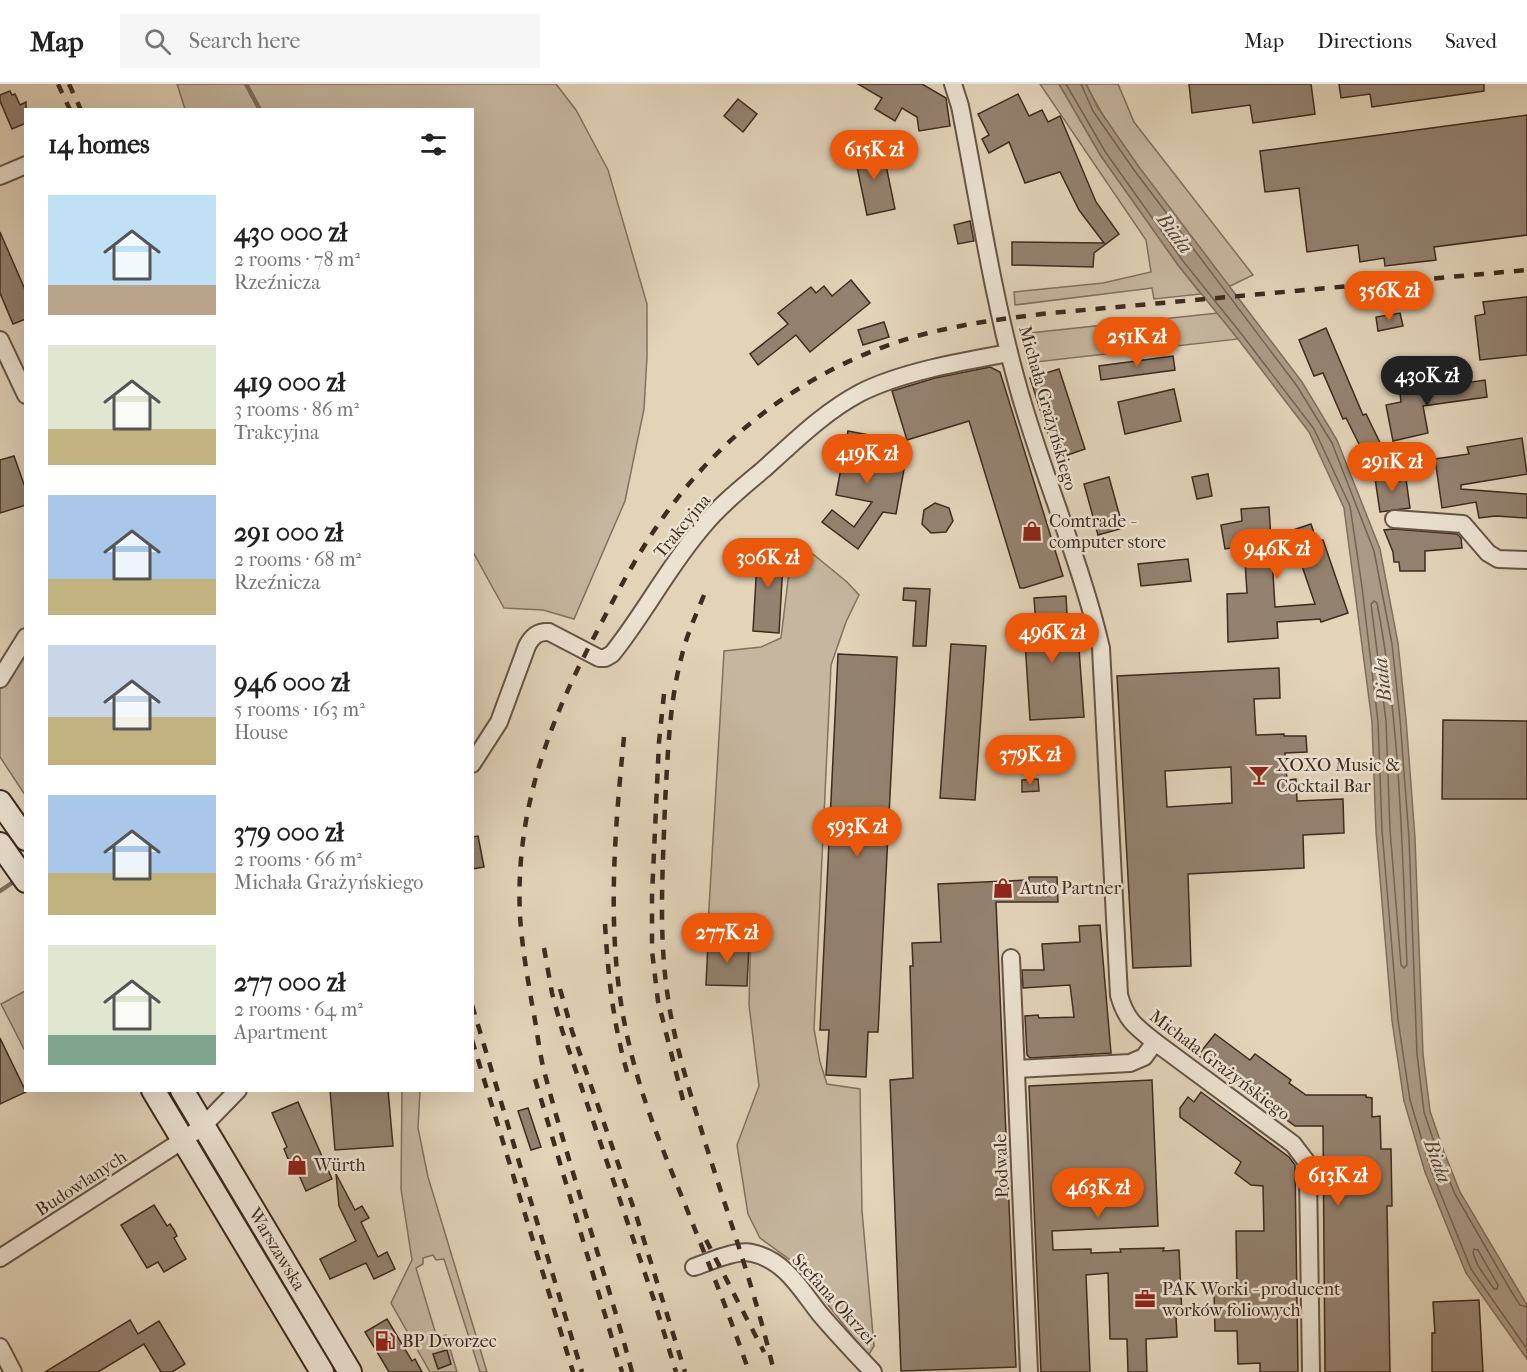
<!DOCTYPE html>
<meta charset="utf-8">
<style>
body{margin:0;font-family:"IM FELL French Canon",serif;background:#f6f6f6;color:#222;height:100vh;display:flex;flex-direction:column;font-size:22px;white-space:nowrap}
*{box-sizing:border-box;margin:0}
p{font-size:20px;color:#767676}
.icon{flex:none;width:33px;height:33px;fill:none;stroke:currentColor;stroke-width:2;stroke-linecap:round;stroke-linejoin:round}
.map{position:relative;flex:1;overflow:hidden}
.drawer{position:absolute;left:24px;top:24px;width:450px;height:984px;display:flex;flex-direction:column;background:#fff;border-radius:0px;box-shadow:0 6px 24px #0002}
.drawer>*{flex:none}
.price{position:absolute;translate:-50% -51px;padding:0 14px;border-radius:21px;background:#ea580c;color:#fff;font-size:20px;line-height:39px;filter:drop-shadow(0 2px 3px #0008)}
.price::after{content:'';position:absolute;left:50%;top:36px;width:18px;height:14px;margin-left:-9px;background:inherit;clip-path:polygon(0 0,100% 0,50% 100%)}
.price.current{background:#222;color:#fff}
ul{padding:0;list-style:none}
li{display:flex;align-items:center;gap:18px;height:150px;padding:0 24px}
li span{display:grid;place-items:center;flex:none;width:168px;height:120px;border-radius:0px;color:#555}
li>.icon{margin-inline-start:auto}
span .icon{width:72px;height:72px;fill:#fffc;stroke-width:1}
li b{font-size:26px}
h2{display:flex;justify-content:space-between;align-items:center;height:72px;padding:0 24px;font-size:26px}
header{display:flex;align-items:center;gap:36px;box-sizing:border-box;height:84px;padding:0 30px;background:#fff;border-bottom:2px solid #e0e0e0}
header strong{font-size:28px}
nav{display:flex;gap:33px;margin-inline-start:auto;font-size:21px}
.search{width:420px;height:54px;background:#f6f6f6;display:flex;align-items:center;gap:15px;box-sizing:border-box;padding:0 21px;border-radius:0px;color:#767676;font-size:22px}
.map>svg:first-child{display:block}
.green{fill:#c6b69f;stroke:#827060;stroke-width:1.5}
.water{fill:#ab9a85;stroke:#806e5d;stroke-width:1.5}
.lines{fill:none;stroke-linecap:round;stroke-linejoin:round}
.shore{stroke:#756252;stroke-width:1.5}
.stream{stroke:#806e5d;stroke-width:4.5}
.building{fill:#948270;stroke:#3f2b20;stroke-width:1.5;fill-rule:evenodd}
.street-casing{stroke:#685546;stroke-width:20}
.secondary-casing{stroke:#3f2b20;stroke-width:26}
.street{stroke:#ece2d2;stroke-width:16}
.secondary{stroke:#ece2d2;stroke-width:22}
.rail{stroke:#3f2b20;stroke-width:4.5;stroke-dasharray:10 10;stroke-linecap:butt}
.labels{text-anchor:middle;stroke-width:5;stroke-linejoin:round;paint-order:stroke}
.street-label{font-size:18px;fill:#3f2b20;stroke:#ece2d2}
.poi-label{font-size:18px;fill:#3f2b20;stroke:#ece2d2;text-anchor:start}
.water-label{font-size:20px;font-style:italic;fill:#5a4739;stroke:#ece2d2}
</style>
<header>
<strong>Map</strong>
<div class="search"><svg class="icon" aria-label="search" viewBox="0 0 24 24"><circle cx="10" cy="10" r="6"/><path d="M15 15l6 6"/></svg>Search here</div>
<nav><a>Map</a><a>Directions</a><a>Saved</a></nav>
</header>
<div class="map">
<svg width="1527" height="1288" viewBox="0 0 1527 1288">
<rect width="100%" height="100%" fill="#e2d3b9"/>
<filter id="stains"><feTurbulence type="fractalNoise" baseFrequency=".00333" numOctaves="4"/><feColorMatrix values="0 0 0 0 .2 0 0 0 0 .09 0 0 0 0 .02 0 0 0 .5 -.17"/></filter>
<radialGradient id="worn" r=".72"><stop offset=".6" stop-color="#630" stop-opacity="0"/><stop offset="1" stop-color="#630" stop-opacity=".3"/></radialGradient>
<g class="green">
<polygon points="177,0 556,0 576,26 608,86 647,220 647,273 644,325 625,417 574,535 543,526 504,524 473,468 472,26 185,25"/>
<polygon points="1040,0 1059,0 1101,72 1178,181 1201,210 1154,215 1152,204 1015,221 1014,208 1103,199 1151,188 1146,156"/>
<path d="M1086 0H1118L1134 38 1253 191 1228 203C1181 139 1121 70 1086 0Z"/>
<polygon points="1218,229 1238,255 1027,279 1020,250"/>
<polygon points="797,457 847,498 859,511 846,538 831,581 814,945 820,978 827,1000 860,1005 862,1127 874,1262 868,1272 797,1181 760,1154 748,1130 737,1061 759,1002 749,921 751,842 708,841 724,567 761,563 781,554 788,496"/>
<polygon points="25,565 25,711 0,673 0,599"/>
<polygon points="25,907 25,967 1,920"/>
<polygon points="402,1007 420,1007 418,1044 428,1093 487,1288 480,1288 444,1175 436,1176 433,1171 423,1174 423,1180 416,1184 437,1254 446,1251 457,1288 430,1288 391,1219 412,1176 401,1105"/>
</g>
<polygon class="water" points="1059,0 1086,0 1098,24 1139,83 1302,298 1337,356 1380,465 1398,559 1406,635 1415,754 1423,970 1430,1027 1444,1068 1460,1108 1527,1221 1527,1275 1466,1189 1425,1088 1404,1017 1392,937 1376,747 1372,638 1344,424 1309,348 1238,255 1178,181 1101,72"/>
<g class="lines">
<g class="shore">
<polyline points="1066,0 1106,69 1183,177 1243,252 1314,345 1350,422 1362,503 1378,638 1382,746 1398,936 1410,1016 1431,1086 1471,1185 1527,1265"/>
<polyline points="1081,0 1093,27 1134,86 1297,302 1332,359 1374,467 1392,560 1400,635 1409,754 1417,970 1424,1028 1438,1070 1455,1110 1511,1207 1520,1221 1527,1223"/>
<path d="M1374 517 1377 519C1400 638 1402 760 1407 881L1404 884 1401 881 1390 746 1386 637 1371 520Z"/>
<polygon points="1474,1165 1478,1166 1498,1201 1497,1205 1494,1205 1478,1182 1473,1169"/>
</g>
<g class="stream">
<polyline points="246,0 260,26"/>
<polyline points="0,807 18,795"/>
</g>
</g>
<g class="building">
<polygon points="858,0 922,0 946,14 950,42 919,47 917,33 902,24 895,37 875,25 882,14"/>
<polygon points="1189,0 1311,0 1315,30 1253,39 1250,21 1192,29"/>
<polygon points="1339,0 1484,0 1484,7 1372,23 1370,10 1341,14"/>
<polygon points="10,7 12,11 15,10 20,21 26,18 26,39 12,45 0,17 0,11"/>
<polygon points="1018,10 1029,32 1042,26 1048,38 1060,32 1096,118 1119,150 1094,169 1093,183 1012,181 1012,158 1104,159 1079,126 1060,88 1025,99 1009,58 989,69 982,55 989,51 978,30"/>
<polygon points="738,15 757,30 743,48 724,32"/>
<polygon points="1527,31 1527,151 1434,163 1436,176 1385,182 1384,174 1360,178 1358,161 1307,168 1299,104 1265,108 1260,67"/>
<polygon points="882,62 895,125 867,131 854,68"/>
<polygon points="970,137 974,157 958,160 954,141"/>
<polygon points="0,148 26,208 26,235 13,240 0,209"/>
<polygon points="851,196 870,219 810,268 796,251 758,281 750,270 788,240 778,229 811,203 816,209 824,202 832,212"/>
<polygon points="1527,213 1527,271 1480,276 1475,232 1485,230 1483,218"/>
<polygon points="1400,229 1403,242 1378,247 1376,233"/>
<polygon points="884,238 889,253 863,261 858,246"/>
<polygon points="1326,244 1363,331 1366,330 1386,371 1369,380 1346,334 1343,335 1323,289 1314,292 1299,256"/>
<polygon points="1173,272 1175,286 1101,296 1099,282"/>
<polygon points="990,283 1000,288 1063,492 1024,504 1020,504 969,337 907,356 892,307 935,294"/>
<polygon points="1059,285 1085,365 1056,375 1030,294"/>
<polygon points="1485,296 1487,313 1423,322 1428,349 1393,357 1386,321 1401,318 1400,309"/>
<polygon points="1174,305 1181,337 1125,350 1118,318"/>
<polygon points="848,347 880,353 877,366 872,367 906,374 896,430 883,428 858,465 822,438 832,426 854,443 872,418 836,411"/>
<polygon points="1522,354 1527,390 1461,401 1461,405 1527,410 1527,434 1496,432 1479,434 1476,418 1442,424 1435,375 1469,370 1467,363"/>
<polygon points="14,372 26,406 26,421 0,429 0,376"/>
<polygon points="1208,390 1212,412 1197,415 1192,393"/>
<polygon points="1395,390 1399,397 1406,395 1410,424 1380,428 1375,394"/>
<polygon points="1109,393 1123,444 1098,451 1084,400"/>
<polygon points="935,419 949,424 953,437 946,448 931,449 922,440 924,426"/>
<polygon points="1269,423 1275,523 1315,520 1290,447 1311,440 1317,458 1323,456 1348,529 1321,538 1320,535 1277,538 1278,554 1228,558 1227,510 1247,509 1244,462 1225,465 1221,441 1242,437 1241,425"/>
<polygon points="1393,445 1457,450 1461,454 1462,464 1425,467 1425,487 1400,487 1399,478 1394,478 1393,468 1384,446"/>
<polygon points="758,460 784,462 779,549 753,547"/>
<polygon points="1188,475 1191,497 1141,502 1138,480"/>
<polygon points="904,504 930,505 926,562 913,562 916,517 903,516"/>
<polygon points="1066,512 1069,566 1079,565 1084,633 1030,636 1024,542 1036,541 1034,514"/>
<polygon points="951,560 986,562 975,716 940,714"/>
<polygon points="838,570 897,573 878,948 868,948 866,993 826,991 829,946 820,946"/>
<path d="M1279 584 1280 614 1254 615 1256 651 1284 650V652H1306L1307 668 1285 669 1287 696 1296 695 1297 717 1343 715 1344 749 1303 751 1304 784 1188 790 1191 882 1133 884 1117 592ZM1231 683 1232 719 1167 723 1165 687Z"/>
<polygon points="1443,636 1527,637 1527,715 1442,715"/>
<polygon points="1038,695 1039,707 1022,708 1022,696"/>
<polygon points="478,752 484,783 472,785 472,753"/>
<polygon points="1029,793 1057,793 1058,818 996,818 1016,1283 901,1287 890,996 913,994 910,882 913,882 912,859 941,858 938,800 1029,796"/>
<polygon points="1100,841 1111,969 1030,974 1027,971 1025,932 1038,931 1039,934 1074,933 1070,901 1023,904 1022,886 1044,886 1042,860 1080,858 1079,842"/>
<polygon points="708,858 749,861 747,902 706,901"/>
<polygon points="1215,950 1250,976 1255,970 1291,996 1289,999 1306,1011 1366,1011 1366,1013 1372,1014 1372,1033 1380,1032 1381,1065 1391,1065 1392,1122 1387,1122 1390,1288 1325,1288 1323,1042 1295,1042 1198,971"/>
<polygon points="0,954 26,1008 0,1020"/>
<polygon points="1152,996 1158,1142 1052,1147 1053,1166 1091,1165 1091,1169 1121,1168 1120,1165 1164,1164 1163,1167 1179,1166 1182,1232 1176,1232 1177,1253 1146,1255 1147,1288 1128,1288 1127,1255 1110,1255 1108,1189 1086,1191 1090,1288 1041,1288 1029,1002"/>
<polygon points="330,1006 388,1006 393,1062 335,1066"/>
<polygon points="1201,1008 1289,1073 1295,1081 1298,1288 1260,1288 1260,1279 1238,1280 1237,1247 1215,1247 1214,1206 1237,1205 1236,1147 1264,1147 1263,1102 1251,1101 1235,1089 1241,1078 1180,1033 1180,1024 1188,1013 1194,1018"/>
<polygon points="298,1018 332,1095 306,1107 292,1075 289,1077 284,1065 287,1063 272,1029"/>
<polygon points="528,1024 541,1063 531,1066 518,1027"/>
<polygon points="336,1090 355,1126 362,1122 369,1134 361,1138 378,1173 387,1168 395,1185 374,1195 366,1179 330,1195 320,1175 356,1157 339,1122"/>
<polygon points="154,1121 167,1142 170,1140 174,1146 177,1152 174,1154 186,1175 164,1188 158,1178 147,1184 121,1141"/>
<polygon points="1479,1216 1483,1288 1432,1288 1432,1249 1435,1249 1433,1218"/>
<polygon points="387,1235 412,1277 415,1275 422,1288 389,1288 365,1248"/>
<polygon points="130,1236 138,1250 159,1237 185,1280 172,1288 161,1288 144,1260 98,1288 45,1288"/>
<polygon points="447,1266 451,1280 438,1285 433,1270"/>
</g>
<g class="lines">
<g class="street-casing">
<g id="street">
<path d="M953 0 960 22C978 113 992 209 1017 299 1041 388 1080 474 1101 564L1119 911C1126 936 1135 942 1155 958L1293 1060 1306 1077 1308 1089 1311 1288"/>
<polyline points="0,92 26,81"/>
<polyline points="0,256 26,311"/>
<polyline points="1394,435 1463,440 1488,469 1498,475 1527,476"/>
<polyline points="0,595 26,553"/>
<path d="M472 680 499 638 527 562C532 552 538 547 549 548L599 574H605L612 570C645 529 669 481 704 441 721 420 744 402 764 385 794 358 824 328 860 309 901 288 964 277 1009 269"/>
<polyline points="1011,874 1029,1288"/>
<polyline points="1016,985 1130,979 1144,973 1155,958"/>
<polyline points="0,1174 183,1056 203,1042 238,1006"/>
<path d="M694 1183C709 1178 737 1165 752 1169 785 1176 801 1206 820 1230 837 1250 855 1269 873 1288"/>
<polyline points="0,1263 13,1288"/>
</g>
</g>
<g class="secondary-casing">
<g id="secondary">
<polyline points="0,718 26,755"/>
<polyline points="0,760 26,797"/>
<polyline points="153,1006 322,1288"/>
<polyline points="182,1006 350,1288"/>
</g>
</g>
<use href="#street" class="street"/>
<use href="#secondary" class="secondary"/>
<g class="rail">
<polyline points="58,0 70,26"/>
<polyline points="69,0 81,26"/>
<path d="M704 511C696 531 687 550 682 571 669 619 668 670 665 719 663 784 658 849 668 914 675 963 691 1011 705 1058 729 1134 756 1210 774 1288"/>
<polyline points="664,610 659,658 652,812 652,867 658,917 684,1020"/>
<path d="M624 653C614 755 605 860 629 960 642 1017 664 1069 686 1123 708 1178 730 1232 749 1288"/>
<path d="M605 840C608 891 613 939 627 988"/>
<polyline points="544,864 552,909 562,946 654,1216 676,1288"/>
<polyline points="560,905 572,947 637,1134 685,1288"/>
<polyline points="472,921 582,1288"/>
<polyline points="472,956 573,1288"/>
<polyline points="535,995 622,1288"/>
<polyline points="706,1156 764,1268"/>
<path d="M632 1288C606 1189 572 1093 546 994 539 970 537 944 532 920 527 891 522 862 520 832 515 730 547 642 594 553 617 509 640 464 670 424 730 342 818 280 917 252 961 240 1006 234 1051 229L1527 186"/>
</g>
</g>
<defs>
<g id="shop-bare" transform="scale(1.62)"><path d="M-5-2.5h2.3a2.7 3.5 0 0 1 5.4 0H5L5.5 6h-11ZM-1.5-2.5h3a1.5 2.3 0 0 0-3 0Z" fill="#8f2418" stroke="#ece2d2" stroke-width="2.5" paint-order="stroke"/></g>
<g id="bar-bare" transform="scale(1.62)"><path d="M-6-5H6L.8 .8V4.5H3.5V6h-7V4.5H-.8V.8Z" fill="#8f2418" stroke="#ece2d2" stroke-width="2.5" paint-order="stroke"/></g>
<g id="office-bare" transform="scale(1.62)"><path d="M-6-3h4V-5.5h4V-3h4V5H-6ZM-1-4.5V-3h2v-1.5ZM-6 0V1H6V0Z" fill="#8f2418" stroke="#ece2d2" stroke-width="2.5" paint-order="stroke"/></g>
<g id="fuel-bare" transform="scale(1.62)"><path d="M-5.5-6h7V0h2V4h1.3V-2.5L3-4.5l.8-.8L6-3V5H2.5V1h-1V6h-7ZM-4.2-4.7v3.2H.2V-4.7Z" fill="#8f2418" stroke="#ece2d2" stroke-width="2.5" paint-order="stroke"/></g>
</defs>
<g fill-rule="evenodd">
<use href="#shop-bare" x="1032" y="447"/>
<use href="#bar-bare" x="1259" y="691"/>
<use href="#shop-bare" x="1003" y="804"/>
<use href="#shop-bare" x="297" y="1081"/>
<use href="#office-bare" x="1145" y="1215"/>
<use href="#fuel-bare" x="385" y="1257"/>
</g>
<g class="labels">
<g class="street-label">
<text transform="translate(1048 324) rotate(74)" y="6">Michała Grażyńskiego</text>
<text transform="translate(682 442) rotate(-50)" y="6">Trakcyjna</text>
<text transform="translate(1220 981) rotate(37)" y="6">Michała Grażyńskiego</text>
<text transform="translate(1001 1082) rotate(-92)" y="6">Podwale</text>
<text transform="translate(81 1099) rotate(-33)" y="6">Budowlanych</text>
<text transform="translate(277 1165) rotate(59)" y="6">Warszawska</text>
<text transform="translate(834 1215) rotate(48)" y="6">Stefana Okrzei</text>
</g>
<g class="poi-label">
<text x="1049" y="443">Comtrade -<tspan x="1049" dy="21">computer store</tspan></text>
<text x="1276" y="687">XOXO Music &amp;<tspan x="1276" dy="21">Cocktail Bar</tspan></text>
<text x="1020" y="810">Auto Partner</text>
<text x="314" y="1087">Würth</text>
<text x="1162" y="1211">PAK Worki - producent<tspan x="1162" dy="21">worków foliowych</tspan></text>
<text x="402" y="1263">BP Dworzec</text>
</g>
<g class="water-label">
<text transform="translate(1175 149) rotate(53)" y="7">Biała</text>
<text transform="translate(1382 596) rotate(-96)" y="7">Biała</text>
<text transform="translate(1438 1077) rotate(70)" y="7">Biała</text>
</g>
</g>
<rect width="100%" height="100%" filter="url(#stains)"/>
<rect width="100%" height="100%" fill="url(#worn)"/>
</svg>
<b class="price" style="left:874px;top:97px">615K zł</b>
<b class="price" style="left:1389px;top:238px">356K zł</b>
<b class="price" style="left:1137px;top:284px">251K zł</b>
<b class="price current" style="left:1427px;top:323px">430K zł</b>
<b class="price" style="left:867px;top:401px">419K zł</b>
<b class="price" style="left:1392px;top:409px">291K zł</b>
<b class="price" style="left:1277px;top:496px">946K zł</b>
<b class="price" style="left:768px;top:505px">306K zł</b>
<b class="price" style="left:1052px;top:580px">496K zł</b>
<b class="price" style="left:1030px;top:702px">379K zł</b>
<b class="price" style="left:857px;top:774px">593K zł</b>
<b class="price" style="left:727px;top:880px">277K zł</b>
<b class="price" style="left:1338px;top:1123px">613K zł</b>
<b class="price" style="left:1098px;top:1135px">463K zł</b>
<section class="drawer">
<h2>14 homes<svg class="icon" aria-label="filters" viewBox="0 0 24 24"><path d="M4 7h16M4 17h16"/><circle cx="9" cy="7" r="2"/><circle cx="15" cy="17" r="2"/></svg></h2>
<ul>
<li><span style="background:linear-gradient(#bfe0f5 75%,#b9a48a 0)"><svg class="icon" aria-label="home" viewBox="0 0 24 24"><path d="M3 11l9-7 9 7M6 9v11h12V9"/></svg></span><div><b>430 000 zł</b><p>2 rooms · 78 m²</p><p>Rzeźnicza</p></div></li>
<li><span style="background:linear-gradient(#dfe7d0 70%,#c2b280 0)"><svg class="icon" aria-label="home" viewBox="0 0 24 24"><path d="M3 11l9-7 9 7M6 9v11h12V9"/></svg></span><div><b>419 000 zł</b><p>3 rooms · 86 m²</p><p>Trakcyjna</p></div></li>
<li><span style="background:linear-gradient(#a9c7e8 70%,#c2b280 0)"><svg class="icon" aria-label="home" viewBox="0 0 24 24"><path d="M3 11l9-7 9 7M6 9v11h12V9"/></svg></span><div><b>291 000 zł</b><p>2 rooms · 68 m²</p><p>Rzeźnicza</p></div></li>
<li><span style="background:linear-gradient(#c9d6e8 60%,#c2b280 0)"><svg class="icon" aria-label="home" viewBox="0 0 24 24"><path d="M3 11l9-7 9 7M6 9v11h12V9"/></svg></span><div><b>946 000 zł</b><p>5 rooms · 163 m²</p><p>House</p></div></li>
<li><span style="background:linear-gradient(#a9c7e8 65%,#c2b280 0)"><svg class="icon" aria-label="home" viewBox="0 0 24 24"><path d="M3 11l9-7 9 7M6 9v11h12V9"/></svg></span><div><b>379 000 zł</b><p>2 rooms · 66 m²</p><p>Michała Grażyńskiego</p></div></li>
<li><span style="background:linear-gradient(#dfe7d0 75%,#7fa58c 0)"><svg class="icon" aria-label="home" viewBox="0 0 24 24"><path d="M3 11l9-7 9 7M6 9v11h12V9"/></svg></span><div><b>277 000 zł</b><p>2 rooms · 64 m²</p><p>Apartment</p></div></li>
</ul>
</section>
</div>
